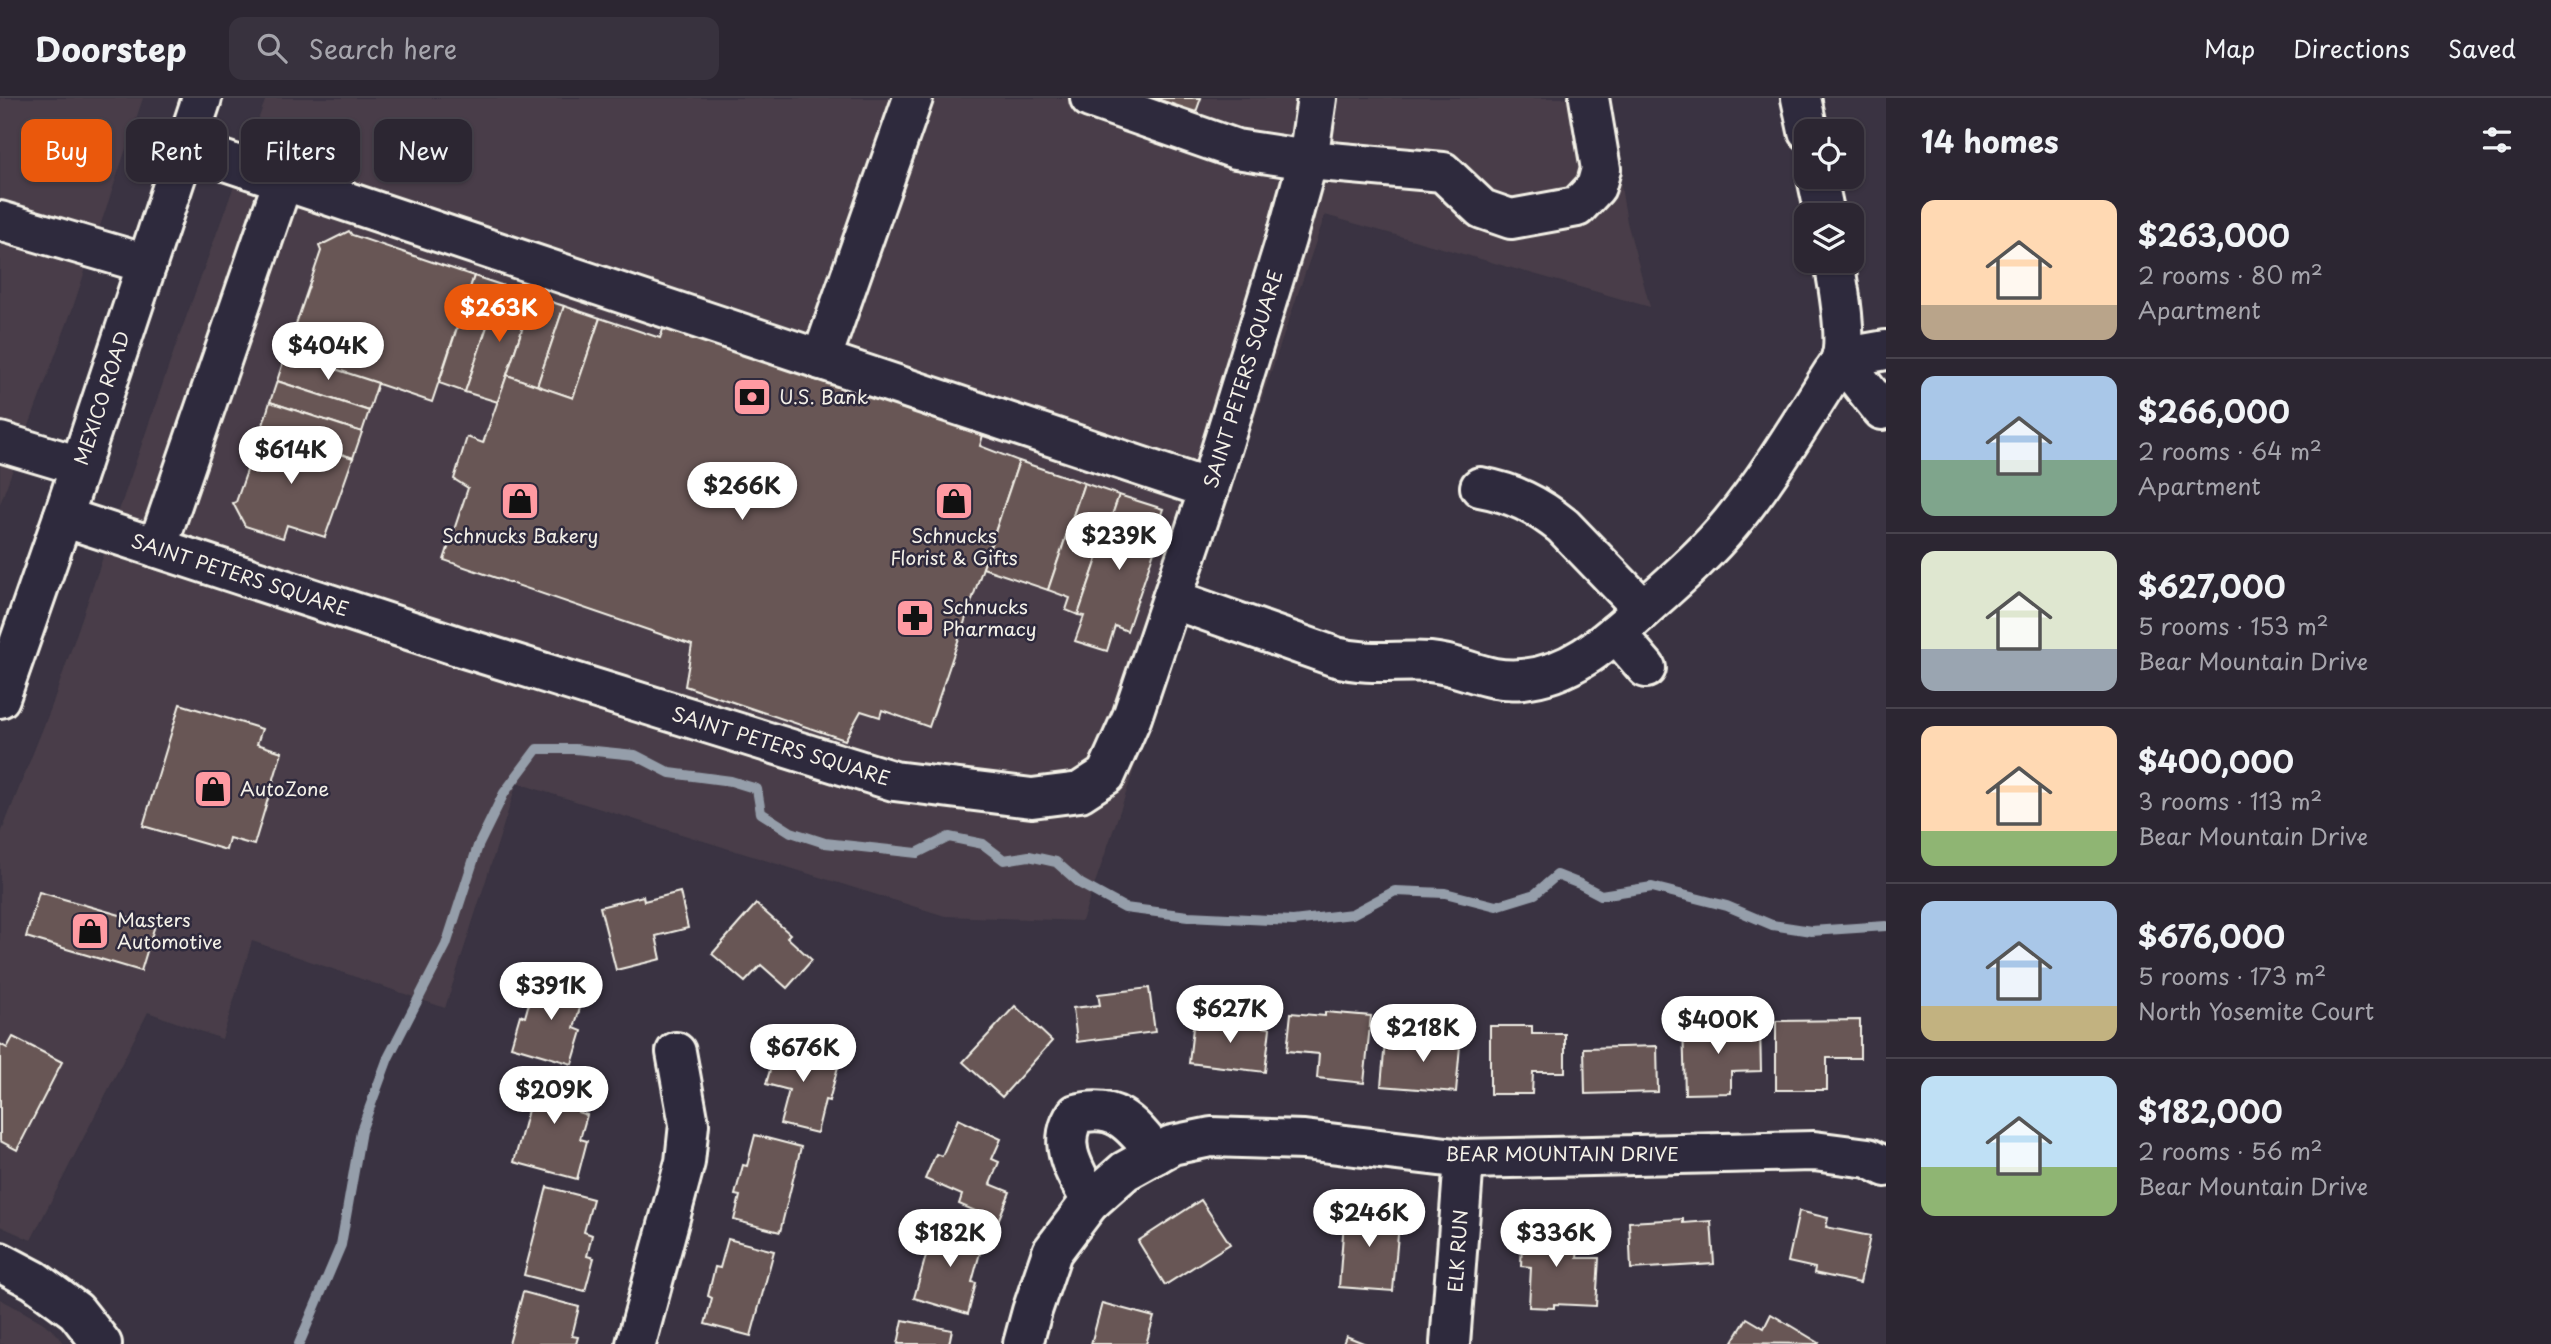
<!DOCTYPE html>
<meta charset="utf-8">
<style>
body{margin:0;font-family:"Playpen Sans",sans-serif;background:#38323e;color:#f1f3f6;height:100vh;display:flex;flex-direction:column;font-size:26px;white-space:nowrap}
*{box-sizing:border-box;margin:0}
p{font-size:23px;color:#a6a5ac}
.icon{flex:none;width:38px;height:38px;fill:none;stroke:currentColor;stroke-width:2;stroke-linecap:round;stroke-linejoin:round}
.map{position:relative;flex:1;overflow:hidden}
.sheet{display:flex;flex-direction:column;background:#2c2632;width:665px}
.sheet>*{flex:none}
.top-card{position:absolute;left:21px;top:21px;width:665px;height:63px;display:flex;gap:14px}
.tools{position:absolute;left:1794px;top:21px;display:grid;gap:14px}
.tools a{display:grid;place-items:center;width:70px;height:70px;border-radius:14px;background:#2c2632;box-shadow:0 2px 5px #0004,0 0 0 2px #48434d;font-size:35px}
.price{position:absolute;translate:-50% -60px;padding:0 16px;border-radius:24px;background:#fff;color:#222;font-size:23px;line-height:46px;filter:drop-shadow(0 2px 4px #0008)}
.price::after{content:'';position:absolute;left:50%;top:42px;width:21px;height:16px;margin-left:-10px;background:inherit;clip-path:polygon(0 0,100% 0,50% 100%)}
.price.current{background:#ea580c;color:#fff}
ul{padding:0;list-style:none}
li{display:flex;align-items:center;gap:21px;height:175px;padding:0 35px}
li+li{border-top:2px solid #48434d}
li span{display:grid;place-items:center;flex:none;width:196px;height:140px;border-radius:14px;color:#555}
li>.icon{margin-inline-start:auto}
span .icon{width:84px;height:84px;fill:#fffc;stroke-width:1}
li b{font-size:30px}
h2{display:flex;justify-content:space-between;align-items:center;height:84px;padding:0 35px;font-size:30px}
.chip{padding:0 24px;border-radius:14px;background:#2c2632;box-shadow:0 2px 5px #0004,0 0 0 2px #48434d;font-size:24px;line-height:63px}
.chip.current{background:#ea580c;color:#fff}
header{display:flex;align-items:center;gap:42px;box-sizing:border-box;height:98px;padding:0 35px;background:#2c2632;border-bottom:2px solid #48434d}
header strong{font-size:33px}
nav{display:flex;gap:38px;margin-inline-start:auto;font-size:24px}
.search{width:490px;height:63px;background:#38323e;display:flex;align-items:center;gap:18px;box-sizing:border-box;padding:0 24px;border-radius:14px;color:#a6a5ac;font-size:26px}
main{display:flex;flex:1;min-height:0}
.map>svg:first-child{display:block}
.built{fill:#483e48}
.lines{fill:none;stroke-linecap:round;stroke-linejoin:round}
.stream{stroke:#959eaa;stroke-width:10}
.building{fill:#675755;stroke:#f4f1e8;stroke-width:2}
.minor-casing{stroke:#f4f1e8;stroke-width:44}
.major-casing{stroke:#f4f1e8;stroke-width:44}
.minor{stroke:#2f2a3d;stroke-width:38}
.major{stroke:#2f2a3d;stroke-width:38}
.labels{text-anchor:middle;stroke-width:5;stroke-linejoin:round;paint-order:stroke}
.street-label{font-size:19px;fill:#f4f1e8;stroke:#2f2a3d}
.poi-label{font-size:19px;fill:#f4f1e8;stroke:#2f2a3d;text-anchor:start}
</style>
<header>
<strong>Doorstep</strong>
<div class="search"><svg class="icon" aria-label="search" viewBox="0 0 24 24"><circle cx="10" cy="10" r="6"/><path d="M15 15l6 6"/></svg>Search here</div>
<nav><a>Map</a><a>Directions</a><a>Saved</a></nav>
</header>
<main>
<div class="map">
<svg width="1886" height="1246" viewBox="0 0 1886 1246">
<rect width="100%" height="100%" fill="#3a3342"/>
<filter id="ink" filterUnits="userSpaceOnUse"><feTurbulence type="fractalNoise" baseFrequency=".0143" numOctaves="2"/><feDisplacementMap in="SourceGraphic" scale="14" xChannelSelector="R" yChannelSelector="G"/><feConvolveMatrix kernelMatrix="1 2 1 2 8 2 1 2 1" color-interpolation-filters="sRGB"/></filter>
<g filter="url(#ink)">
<g class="built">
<polygon points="0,0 143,0 72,212 0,406"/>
<polygon points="266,0 1606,0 1627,124 1650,209 1325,117 1082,823 945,818 517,685 445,910 252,843 222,941 148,914 31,1142 0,1128 0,738 51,610 176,247"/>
<polygon points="0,1201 42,1224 59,1238 63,1246 0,1246"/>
</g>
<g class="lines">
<polyline class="stream" points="299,1246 341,1147 361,1033 388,960 446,847 478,748 504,695 537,651 575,651 635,657 670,675 731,683 757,691 761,715 791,734 825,745 917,755 949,739 983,746 1004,762 1029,758 1056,764 1081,786 1125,810 1188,818 1293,823 1352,816 1395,793 1445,795 1496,808 1535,796 1557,777 1580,786 1601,797 1652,789 1727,808 1772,827 1811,833 1886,828"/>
</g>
<g class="building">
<polygon points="1154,0 1201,0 1196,14"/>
<polygon points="349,133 352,137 474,178 432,304 286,255 321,153 319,148"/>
<polygon points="474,178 501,187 465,294 439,285"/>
<polygon points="501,187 533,198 498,304 465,294"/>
<polygon points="533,198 564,208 537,288 507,277"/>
<polygon points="564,208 600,220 573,300 537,288"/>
<polygon points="600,220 660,240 664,229 983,337 980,348 1019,363 929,629 882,612 880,619 861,613 845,642 685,588 692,547 444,462 468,390 454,381 467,339 483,345 507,277 573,300"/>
<polygon points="286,255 378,285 369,313 277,283"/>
<polygon points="277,283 369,313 362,334 270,304"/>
<polygon points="270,304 362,334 353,360 262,330"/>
<polygon points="262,330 353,360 325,439 287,427 283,440 245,428 233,405 236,404"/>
<polygon points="1019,363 1084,385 1048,492 983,470"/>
<polygon points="1084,385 1119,397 1078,517 1066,512 1070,500 1048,492"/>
<polygon points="1119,397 1163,411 1158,425 1163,427 1127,533 1115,528 1107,553 1075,543 1084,518 1078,517"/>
<polygon points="180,606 262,631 257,646 282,654 254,747 229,740 226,752 143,728"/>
<polygon points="39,794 155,827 141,873 26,839"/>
<polygon points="680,794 688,830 656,838 661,861 616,872 600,809 643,798 644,803"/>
<polygon points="756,806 790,836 787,839 812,862 787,890 761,867 745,884 712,856"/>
<polygon points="536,879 585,893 574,930 582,933 572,966 511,948 520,917 525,919"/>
<polygon points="1149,890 1155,934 1077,944 1073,910 1100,907 1098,896"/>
<polygon points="1015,908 1052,943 1002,999 963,964"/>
<polygon points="1325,914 1371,918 1364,985 1317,980 1319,956 1287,953 1291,915 1325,918"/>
<polygon points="1194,921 1270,930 1265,974 1189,965"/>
<polygon points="1860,922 1860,960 1827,960 1827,992 1776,992 1776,923"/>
<polygon points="1728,924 1728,930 1760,929 1761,973 1731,974 1731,995 1685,996 1683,925"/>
<polygon points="1490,928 1532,928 1532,936 1565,936 1565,974 1533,974 1532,996 1490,996"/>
<polygon points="1436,934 1461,936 1456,994 1381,988 1385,944 1434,948"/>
<polygon points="13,939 62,964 17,1052 0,1043 0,946 7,950"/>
<polygon points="778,944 840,961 829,1003 825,1002 817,1035 780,1026 789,992 766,986"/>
<polygon points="1657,948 1658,994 1585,996 1584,950"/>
<polygon points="539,971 586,984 578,1014 587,1017 580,1041 587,1043 577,1081 514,1064"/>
<polygon points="958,1021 1001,1041 992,1061 999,1064 990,1086 1010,1094 998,1123 959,1106 962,1097 925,1081 936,1056 942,1058"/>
<polygon points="755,1037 801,1049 780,1134 734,1122 740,1098 735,1097 743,1067 747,1068"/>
<polygon points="547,1089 593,1101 584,1134 592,1137 587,1158 594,1160 585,1193 524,1177"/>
<polygon points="1201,1102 1230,1146 1165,1187 1138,1143"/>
<polygon points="1345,1110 1400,1114 1393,1193 1339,1189"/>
<polygon points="1799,1113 1828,1120 1826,1129 1870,1138 1860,1185 1814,1175 1815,1170 1788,1164"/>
<polygon points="1683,1121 1683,1125 1711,1123 1714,1166 1631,1171 1629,1124"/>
<polygon points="1523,1122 1556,1123 1554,1151 1578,1152 1577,1160 1599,1160 1596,1208 1554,1206 1554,1210 1529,1209 1531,1169 1521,1168"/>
<polygon points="935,1126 984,1140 972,1184 976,1185 968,1216 914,1200"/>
<polygon points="728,1141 774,1153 751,1238 705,1226 712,1200 708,1198 715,1169 720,1170"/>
<polygon points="523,1194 579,1209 572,1238 578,1239 576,1246 509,1246"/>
<polygon points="1102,1205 1154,1219 1146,1246 1091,1246"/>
<polygon points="1771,1216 1819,1245 1818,1246 1732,1245 1747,1220 1764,1230"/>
<polygon points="903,1222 952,1232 949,1246 898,1246"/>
<polygon points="1346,1238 1366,1246 1343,1246"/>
</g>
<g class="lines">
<g class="minor-casing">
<g id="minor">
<polyline points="1090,0 1236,51 1308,62 1443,74 1482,111 1511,121 1577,109 1596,89 1601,71 1589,0"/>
<polyline points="1801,0 1808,33"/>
<polyline points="186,50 1209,391"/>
<polyline points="1817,79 1825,117"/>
<polyline points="0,123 147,166"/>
<polyline points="1841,260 1882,312"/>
<polyline points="1841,260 1886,252"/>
<polyline points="821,262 913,0"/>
<polyline points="0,344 80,368"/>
<path d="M1480 389C1513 395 1537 407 1563 428L1643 511"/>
<polyline points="63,419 461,549 894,683 1032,700 1080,694 1106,677 1132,619 1209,391 1286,141 1308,62 1317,0"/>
<polyline points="157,450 283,83"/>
<path d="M1172 501 1336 559C1369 568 1397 562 1430 564 1465 567 1485 585 1523 581 1572 576 1605 545 1640 514 1672 485 1704 458 1731 425 1769 379 1800 326 1832 276 1835 272 1839 266 1841 262 1848 239 1838 186 1834 163"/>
<polyline points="1616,535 1646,570"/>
<path d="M1091 1103C1076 1075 1055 1046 1076 1016 1117 1005 1132 1027 1156 1056"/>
<polyline points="0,1164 34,1182 76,1213 102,1246"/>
<polyline points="636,1246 685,1064 689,1026 676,954"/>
<polyline points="1023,1246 1032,1213 1052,1154 1089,1105 1125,1073 1172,1047 1211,1039 1304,1042 1464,1061 1814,1053 1868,1060 1886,1069"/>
<polyline points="1450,1246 1464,1061"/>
</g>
</g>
<g class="major-casing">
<polyline id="major" points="0,600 63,419 202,0"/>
</g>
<use href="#minor" class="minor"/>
<use href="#major" class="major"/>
</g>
</g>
<defs>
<g id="bank-square" transform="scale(2.0125)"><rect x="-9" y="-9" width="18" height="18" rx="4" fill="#ff9aa2" stroke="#2f2a3d"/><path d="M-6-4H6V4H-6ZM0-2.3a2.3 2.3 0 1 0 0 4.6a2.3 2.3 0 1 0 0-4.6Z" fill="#111"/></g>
<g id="shop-square" transform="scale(2.0125)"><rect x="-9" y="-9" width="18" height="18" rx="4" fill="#ff9aa2" stroke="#2f2a3d"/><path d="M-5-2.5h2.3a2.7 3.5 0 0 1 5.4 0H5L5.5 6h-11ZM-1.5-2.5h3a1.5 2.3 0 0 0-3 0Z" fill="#111"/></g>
<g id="pharmacy-square" transform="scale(2.0125)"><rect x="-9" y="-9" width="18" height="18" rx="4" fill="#ff9aa2" stroke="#2f2a3d"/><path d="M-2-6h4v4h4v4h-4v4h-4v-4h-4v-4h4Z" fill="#111"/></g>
</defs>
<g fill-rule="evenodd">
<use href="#bank-square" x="752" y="299"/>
<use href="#shop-square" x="520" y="403"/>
<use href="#shop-square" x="954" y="403"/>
<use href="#pharmacy-square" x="915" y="520"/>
<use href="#shop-square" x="213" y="691"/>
<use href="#shop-square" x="90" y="833"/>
</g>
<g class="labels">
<g class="street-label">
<text transform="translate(1243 281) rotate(-73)" y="7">SAINT PETERS SQUARE</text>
<text transform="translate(102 300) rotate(-72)" y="7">MEXICO ROAD</text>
<text transform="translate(240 477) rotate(18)" y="7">SAINT PETERS SQUARE</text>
<text transform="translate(781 648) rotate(17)" y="7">SAINT PETERS SQUARE</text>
<text x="1562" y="1063">BEAR MOUNTAIN DRIVE</text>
<text transform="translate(1458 1153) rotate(-86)" y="7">ELK RUN</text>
</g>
<g class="poi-label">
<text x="779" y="306">U.S. Bank</text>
<text x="520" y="445" text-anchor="middle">Schnucks Bakery</text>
<text x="954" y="445" text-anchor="middle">Schnucks<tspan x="954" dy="22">Florist &amp; Gifts</tspan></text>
<text x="942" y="516">Schnucks<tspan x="942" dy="22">Pharmacy</tspan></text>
<text x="240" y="698">AutoZone</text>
<text x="117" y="829">Masters<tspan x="117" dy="22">Automotive</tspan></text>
</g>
</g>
</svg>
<div class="tools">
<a><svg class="icon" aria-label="locate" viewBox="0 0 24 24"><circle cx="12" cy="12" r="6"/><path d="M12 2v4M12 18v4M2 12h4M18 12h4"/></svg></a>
<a><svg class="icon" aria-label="layers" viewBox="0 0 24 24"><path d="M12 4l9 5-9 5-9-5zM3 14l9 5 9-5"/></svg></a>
</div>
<b class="price current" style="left:499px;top:246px">$263K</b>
<b class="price" style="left:328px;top:284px">$404K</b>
<b class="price" style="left:291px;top:388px">$614K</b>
<b class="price" style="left:742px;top:424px">$266K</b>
<b class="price" style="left:1119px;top:474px">$239K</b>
<b class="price" style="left:551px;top:924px">$391K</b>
<b class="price" style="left:1230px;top:947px">$627K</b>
<b class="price" style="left:1718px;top:958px">$400K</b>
<b class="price" style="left:1423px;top:966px">$218K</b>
<b class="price" style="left:803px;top:986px">$676K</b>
<b class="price" style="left:554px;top:1028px">$209K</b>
<b class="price" style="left:1369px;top:1151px">$246K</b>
<b class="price" style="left:950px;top:1171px">$182K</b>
<b class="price" style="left:1556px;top:1171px">$336K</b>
<div class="top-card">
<a class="chip current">Buy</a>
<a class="chip">Rent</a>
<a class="chip">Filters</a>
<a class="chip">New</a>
</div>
</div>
<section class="sheet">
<h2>14 homes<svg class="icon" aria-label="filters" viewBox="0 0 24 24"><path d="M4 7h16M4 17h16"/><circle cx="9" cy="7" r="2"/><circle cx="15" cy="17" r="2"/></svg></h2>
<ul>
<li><span style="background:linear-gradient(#ffd9b3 75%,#b9a48a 0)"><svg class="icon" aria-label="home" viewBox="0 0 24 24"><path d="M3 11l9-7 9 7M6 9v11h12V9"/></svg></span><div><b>$263,000</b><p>2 rooms · 80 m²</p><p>Apartment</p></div></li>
<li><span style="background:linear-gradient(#a9c7e8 60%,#7fa58c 0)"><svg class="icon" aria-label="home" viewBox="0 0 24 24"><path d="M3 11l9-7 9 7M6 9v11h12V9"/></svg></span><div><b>$266,000</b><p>2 rooms · 64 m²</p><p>Apartment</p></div></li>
<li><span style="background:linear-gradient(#dfe7d0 70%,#9aa5b1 0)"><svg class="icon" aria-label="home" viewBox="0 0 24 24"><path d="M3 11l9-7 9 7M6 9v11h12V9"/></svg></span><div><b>$627,000</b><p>5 rooms · 153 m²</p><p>Bear Mountain Drive</p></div></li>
<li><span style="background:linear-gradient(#ffd9b3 75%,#8fb573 0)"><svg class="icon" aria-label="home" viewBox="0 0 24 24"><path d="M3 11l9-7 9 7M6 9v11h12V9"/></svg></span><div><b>$400,000</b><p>3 rooms · 113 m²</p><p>Bear Mountain Drive</p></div></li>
<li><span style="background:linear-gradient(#a9c7e8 75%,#c2b280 0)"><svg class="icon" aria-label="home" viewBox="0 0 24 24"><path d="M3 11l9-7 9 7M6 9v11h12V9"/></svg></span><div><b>$676,000</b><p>5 rooms · 173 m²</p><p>North Yosemite Court</p></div></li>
<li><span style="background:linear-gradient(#bfe0f5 65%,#8fb573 0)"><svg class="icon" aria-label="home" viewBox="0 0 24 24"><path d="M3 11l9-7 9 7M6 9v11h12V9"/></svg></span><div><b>$182,000</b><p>2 rooms · 56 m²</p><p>Bear Mountain Drive</p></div></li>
</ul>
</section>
</main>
